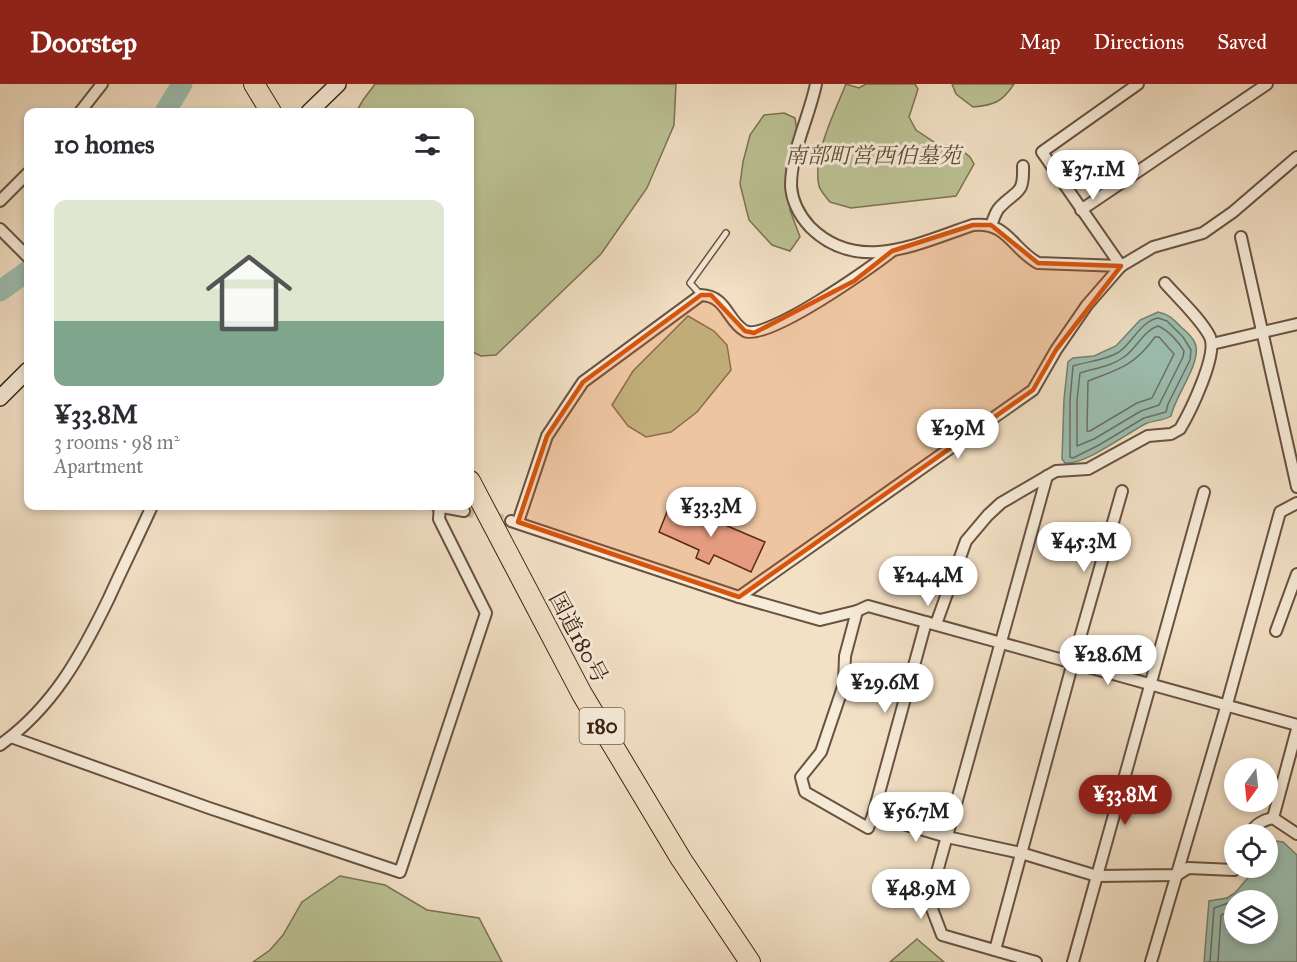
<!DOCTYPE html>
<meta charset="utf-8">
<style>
body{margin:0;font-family:"IM FELL Great Primer","Noto Serif JP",serif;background:#f2f2f3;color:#2b2b33;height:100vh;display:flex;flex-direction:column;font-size:22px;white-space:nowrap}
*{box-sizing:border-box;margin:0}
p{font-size:20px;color:#7c7c81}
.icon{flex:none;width:33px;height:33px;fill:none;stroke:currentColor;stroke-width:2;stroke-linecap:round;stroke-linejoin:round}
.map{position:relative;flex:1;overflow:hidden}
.panel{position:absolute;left:24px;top:24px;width:450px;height:402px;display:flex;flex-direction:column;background:#fff;border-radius:12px;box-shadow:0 3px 9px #0003}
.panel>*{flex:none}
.needle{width:39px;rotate:195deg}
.controls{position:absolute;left:1224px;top:674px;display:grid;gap:12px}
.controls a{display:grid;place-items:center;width:54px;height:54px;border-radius:50%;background:#fff;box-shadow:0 3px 9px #0003;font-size:30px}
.price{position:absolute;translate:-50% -51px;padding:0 14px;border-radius:21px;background:#fff;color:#222;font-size:20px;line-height:39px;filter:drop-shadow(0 2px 3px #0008)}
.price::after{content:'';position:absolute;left:50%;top:36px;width:18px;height:14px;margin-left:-9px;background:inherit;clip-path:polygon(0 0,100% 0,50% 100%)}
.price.current{background:#8f2418;color:#fff}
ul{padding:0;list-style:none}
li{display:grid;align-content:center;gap:12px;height:318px;padding:0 30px}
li+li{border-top:2px solid #e1e1e2}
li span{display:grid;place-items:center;height:186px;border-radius:12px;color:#555}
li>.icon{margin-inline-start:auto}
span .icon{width:108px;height:108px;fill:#fffc;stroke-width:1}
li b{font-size:26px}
h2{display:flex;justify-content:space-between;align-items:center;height:72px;padding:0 30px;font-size:26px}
header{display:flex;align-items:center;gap:36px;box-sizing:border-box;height:84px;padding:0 30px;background:#8f2418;color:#fff}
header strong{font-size:28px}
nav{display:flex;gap:33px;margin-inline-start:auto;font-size:21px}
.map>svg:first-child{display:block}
.green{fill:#bbc294;stroke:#7b7254;stroke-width:1.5}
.water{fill:#9cbeb0;stroke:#758071;stroke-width:1.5;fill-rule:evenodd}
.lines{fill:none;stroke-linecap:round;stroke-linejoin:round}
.shore{stroke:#6c7062;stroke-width:1.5}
.river{stroke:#9cbeb0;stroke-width:21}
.building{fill:#e9ad9b;stroke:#3b2313;stroke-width:1.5}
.street-tunnel{stroke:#cebba2;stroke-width:10;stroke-dasharray:10 5;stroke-linecap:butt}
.lane-casing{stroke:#695240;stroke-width:8}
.street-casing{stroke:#695240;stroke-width:14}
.secondary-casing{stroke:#3b2313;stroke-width:18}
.highway-casing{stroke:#3b2313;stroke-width:22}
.lane{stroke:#f7ecda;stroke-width:5}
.street{stroke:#f7ecda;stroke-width:10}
.secondary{stroke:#f7ecda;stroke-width:15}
.highway{stroke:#f3e1c6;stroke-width:20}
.marked{fill:#d7540d;fill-opacity:0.2;stroke:#d7540d;stroke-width:4.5;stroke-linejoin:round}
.labels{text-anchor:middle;stroke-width:6;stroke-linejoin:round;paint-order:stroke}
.shield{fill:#f7ecda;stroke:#735f4f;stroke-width:1.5}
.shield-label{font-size:21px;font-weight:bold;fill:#3b2313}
.park-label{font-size:22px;font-style:italic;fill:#5b4b33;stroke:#f7ecda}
.street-label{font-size:22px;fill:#3b2313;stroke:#f7ecda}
</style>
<header>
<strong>Doorstep</strong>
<nav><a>Map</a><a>Directions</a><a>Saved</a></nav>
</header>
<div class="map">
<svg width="1297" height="878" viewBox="0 0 1297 878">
<rect width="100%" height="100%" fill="#f3e1c6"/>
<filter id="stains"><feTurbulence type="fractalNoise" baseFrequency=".00333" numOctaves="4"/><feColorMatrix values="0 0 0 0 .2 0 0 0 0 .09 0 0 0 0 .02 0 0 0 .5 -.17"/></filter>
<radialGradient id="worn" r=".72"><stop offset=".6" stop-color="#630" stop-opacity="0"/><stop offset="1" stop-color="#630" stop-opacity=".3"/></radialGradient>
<g class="green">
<polygon points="375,0 676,0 674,41 647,104 601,170 496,271 481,272 470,267 470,28 356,28 363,16"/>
<path d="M846 0 859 4 866 0H915L918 5 909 33 916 46 940 62 954 60 970 73 974 80 956 112 851 124 830 118C826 113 821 108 819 102 812 72 835 27 846 0Z"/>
<path d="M952 0H1014C1002 18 995 21 973 23L956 10Z"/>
<polygon points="784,29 795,34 797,48 787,82 790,126 800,153 790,167 772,161 749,136 740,100 743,78 750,51 764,31"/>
<polygon points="688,232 714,247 727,261 731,286 697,328 671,348 646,353 628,342 612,321 633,287"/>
<polygon points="340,792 385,801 427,826 479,834 502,878 253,878 270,866 283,851 302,818"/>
<polygon points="917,855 944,878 890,878"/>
</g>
<g class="water">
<path d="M1158 228C1169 230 1174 236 1181 243 1186 247 1191 252 1194 257 1205 275 1175 311 1171 332 1164 337 1153 336 1145 340 1126 350 1085 381 1065 379L1062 375 1064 315 1068 278 1073 274 1094 272 1116 262 1140 236Z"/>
<path d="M1276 757 1283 758 1297 771V878H1204L1209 817 1227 814 1235 809 1257 783H1268V763ZM1234 816H1268V849H1234Z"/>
</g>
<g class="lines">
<g class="shore">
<path d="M1158 234 1167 237 1183 253 1191 266 1190 276 1168 320 1166 328 1144 334 1099 361 1073 374 1070 373V316L1073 282C1088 277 1104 277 1119 268 1133 258 1140 238 1158 234Z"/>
<path d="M1158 242C1168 246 1179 258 1184 267L1183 273 1159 321 1141 327 1094 355 1077 362V316L1080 289C1095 284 1110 283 1124 273 1136 265 1144 246 1158 242Z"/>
<path d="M1155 253H1159L1174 270 1152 314 1137 319 1090 347H1087L1088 297C1119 285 1134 282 1155 253Z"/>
<polyline points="1210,878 1214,824 1234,817"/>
<polyline points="1218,878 1221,831 1234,826"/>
</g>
<g class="river">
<polyline points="165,28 182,0"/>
<polyline points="0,207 28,187"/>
</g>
</g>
<polygon class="building" points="671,418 765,458 751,488 714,471 709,480 696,474 699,466 659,448"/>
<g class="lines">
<polyline class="street-tunnel" points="464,427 511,437"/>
<g class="lane-casing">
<polyline id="lane" points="701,211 690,199 726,149"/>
</g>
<g class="street-casing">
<g id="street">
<path d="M816 0C809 34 791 67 791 102 792 117 800 132 810 143 858 191 919 159 973 141 1007 137 1012 165 1038 179L1121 182"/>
<polyline points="80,28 102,0"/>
<polyline points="0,117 28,89"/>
<polyline points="1081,126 1267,0"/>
<path d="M991 141C994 135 995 128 1000 123 1017 105 1024 112 1023 82"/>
<polyline points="0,145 28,173"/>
<polyline points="1241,153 1297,403"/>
<polyline points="1121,182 1042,68 1138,0"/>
<polyline points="1212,260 1297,240"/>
<polyline points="437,422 464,427"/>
<polyline points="511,437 739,513 820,536 857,527 868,522 1297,641"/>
<path d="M518 438 547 352 583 298 701 211C727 212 727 237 745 247 766 258 872 183 892 167"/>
<polyline points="739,513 1033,306 1056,266 1087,221 1121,182 1153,163 1203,149 1233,128 1297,73"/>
<polyline points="857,527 845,572 844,600 821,668 801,693 805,708 868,744 873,731 947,753 1021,769 1097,792 1177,791 1188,784 1234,786 1236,783"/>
<path d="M936 540 966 457 988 431 1001 419 1056 387 1088 385 1148 352 1171 350 1180 345C1190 328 1218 271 1210 253 1201 235 1178 214 1165 199"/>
<polyline points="1276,547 1297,490"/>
<polyline points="11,653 209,724 400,788 486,529 439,435 440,422"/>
<path d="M0 661C53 623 81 572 109 514 123 483 138 453 152 422"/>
<polyline points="873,731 926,538"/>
<polyline points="1273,734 1297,645"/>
<path d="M1250 750C1255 740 1263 736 1273 734L1297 750"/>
<polyline points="995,866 1073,578 1122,407"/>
<polyline points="1036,878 942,851 929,817 1047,392"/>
<polyline points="1073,878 1204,408"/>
<polyline points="1151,878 1227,620 1280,428 1297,419"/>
</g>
</g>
<g class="secondary-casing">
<g id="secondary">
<polyline points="309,28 338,0"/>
<polyline points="0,314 28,286"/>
</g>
</g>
<g class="highway-casing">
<g id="highway">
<polyline points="254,0 271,28"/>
<polyline points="470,397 582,610 681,775 750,878"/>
</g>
</g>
<use href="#lane" class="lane"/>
<use href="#street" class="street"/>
<use href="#secondary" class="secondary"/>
<use href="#highway" class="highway"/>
</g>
<path class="marked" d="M973 141H991L1038 179 1121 182 1056 266 1033 306 739 513 518 438 547 352 583 298 701 211H711L745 247 754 249 854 197 892 167Z"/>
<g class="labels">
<rect class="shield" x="579.5" y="624" width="45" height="36" rx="4.5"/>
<g class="shield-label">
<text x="602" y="649">180</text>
</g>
<g class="park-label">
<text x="873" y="79">南部町営西伯墓苑</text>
</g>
<g class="street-label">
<text transform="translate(579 553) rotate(62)" y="8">国道180号</text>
</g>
</g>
<rect width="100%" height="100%" filter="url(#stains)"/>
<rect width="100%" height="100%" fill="url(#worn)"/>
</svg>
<div class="controls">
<a><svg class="needle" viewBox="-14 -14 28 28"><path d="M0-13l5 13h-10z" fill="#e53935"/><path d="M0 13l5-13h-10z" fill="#7c7c81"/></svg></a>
<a><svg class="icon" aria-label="locate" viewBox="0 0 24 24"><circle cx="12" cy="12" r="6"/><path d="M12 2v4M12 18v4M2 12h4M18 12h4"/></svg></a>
<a><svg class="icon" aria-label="layers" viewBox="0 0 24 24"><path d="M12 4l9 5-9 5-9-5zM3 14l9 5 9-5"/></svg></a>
</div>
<b class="price" style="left:1093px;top:117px">¥37.1M</b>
<b class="price" style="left:958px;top:376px">¥29M</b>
<b class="price" style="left:711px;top:454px">¥33.3M</b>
<b class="price" style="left:1084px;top:489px">¥45.3M</b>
<b class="price" style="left:928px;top:523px">¥24.4M</b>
<b class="price" style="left:1108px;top:602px">¥28.6M</b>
<b class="price" style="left:885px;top:630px">¥29.6M</b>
<b class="price current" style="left:1125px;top:742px">¥33.8M</b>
<b class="price" style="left:916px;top:759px">¥56.7M</b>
<b class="price" style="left:921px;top:836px">¥48.9M</b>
<section class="panel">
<h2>10 homes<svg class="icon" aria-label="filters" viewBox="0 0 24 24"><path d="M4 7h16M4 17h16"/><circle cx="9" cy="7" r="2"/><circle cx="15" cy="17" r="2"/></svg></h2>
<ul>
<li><span style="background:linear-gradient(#dfe7d0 65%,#7fa58c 0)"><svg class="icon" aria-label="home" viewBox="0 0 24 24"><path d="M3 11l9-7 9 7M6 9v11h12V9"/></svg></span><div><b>¥33.8M</b><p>3 rooms · 98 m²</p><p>Apartment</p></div></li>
</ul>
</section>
</div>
